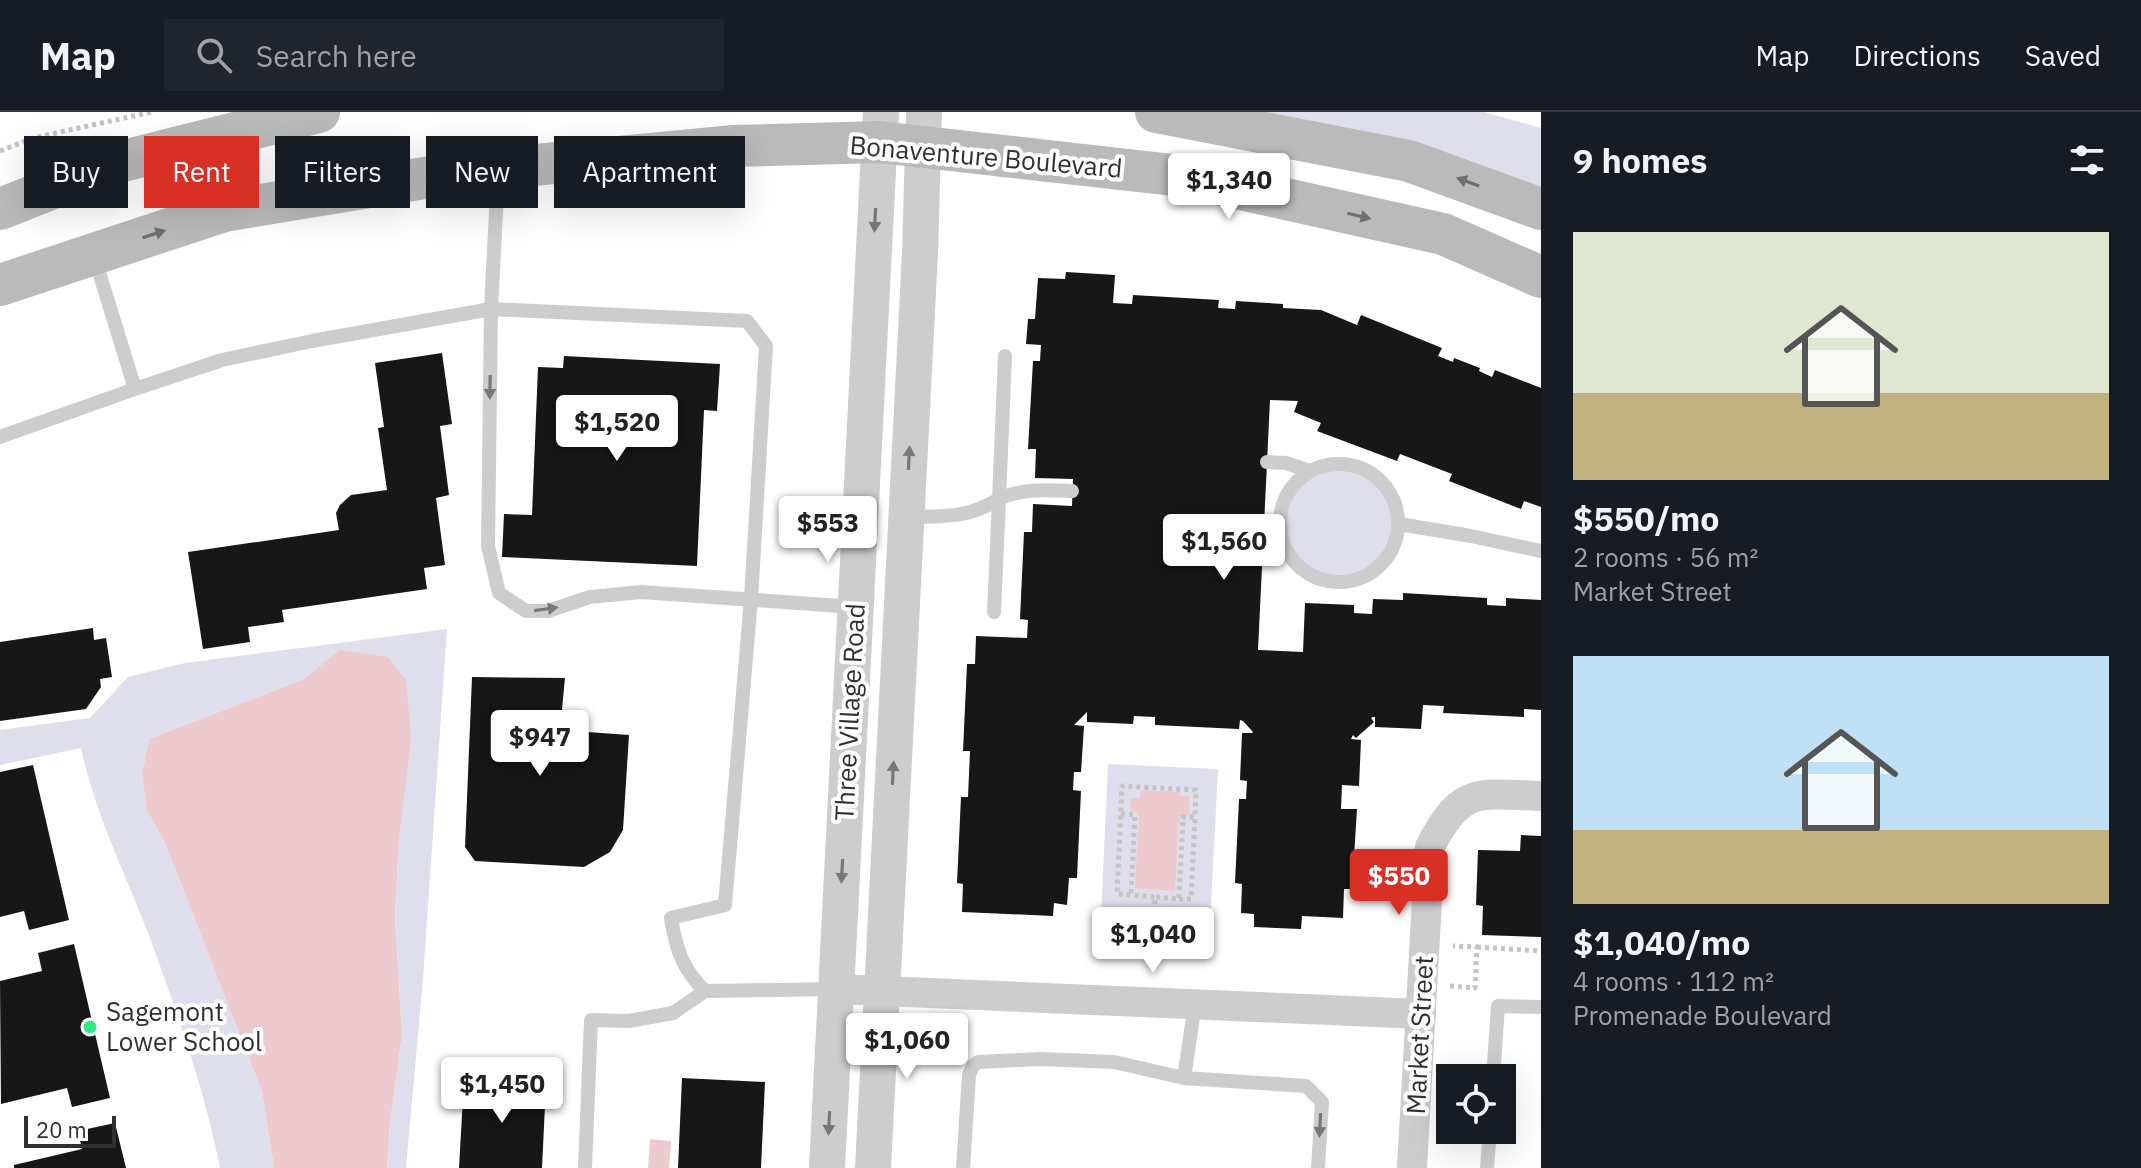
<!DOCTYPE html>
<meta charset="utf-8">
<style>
body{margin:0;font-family:"IBM Plex Sans",sans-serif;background:#20242c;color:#f1f3f6;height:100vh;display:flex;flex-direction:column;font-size:30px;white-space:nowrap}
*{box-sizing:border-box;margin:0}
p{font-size:26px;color:#9ea1a6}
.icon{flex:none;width:44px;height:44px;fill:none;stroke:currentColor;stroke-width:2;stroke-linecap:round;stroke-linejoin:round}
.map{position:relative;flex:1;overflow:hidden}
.drawer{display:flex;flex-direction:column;background:#171b24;width:600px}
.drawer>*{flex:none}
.hud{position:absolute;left:24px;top:24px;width:760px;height:72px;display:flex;gap:16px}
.fabs{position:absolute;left:1436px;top:952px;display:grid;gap:16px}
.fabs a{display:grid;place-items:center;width:80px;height:80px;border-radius:0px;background:#171b24;box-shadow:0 8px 32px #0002;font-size:40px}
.scale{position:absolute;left:24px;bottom:20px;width:92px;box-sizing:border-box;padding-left:8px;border:4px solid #303030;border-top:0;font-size:22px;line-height:28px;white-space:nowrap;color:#303030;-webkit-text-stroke:6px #fff;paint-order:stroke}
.price{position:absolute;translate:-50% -68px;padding:0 18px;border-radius:8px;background:#fff;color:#222;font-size:26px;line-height:52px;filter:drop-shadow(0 2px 4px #0008)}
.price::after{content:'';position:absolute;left:50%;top:48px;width:24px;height:18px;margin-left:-12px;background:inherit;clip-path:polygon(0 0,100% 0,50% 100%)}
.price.current{background:#d93025;color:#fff}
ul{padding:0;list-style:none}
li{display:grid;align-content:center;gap:16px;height:424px;padding:0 32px}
li span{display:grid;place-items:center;height:248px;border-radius:0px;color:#555}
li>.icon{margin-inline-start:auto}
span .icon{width:144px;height:144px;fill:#fffc;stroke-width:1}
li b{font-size:34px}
h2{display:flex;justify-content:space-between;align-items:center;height:96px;padding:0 32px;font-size:34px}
.pill{padding:0 28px;border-radius:0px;background:#171b24;box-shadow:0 8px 32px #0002;font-size:28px;line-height:72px}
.pill.current{background:#d93025;color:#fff}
header{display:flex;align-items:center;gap:48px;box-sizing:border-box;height:112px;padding:0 40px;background:#171b24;border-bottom:2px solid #363941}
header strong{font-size:38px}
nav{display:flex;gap:44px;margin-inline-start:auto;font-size:28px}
.search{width:560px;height:72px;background:#20242c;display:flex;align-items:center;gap:20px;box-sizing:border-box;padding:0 28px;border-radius:0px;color:#9ea1a6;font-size:30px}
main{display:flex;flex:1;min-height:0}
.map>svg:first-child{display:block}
.green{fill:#dedeed}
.water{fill:#edcacd}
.building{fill:#171717}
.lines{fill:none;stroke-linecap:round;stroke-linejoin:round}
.path{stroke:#c4c4c4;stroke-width:5;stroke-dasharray:4 4;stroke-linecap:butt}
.service{stroke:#cdcdcd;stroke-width:14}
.minor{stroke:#cdcdcd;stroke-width:30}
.tertiary{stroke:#cdcdcd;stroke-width:36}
.secondary{stroke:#bababa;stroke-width:42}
.oneway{fill:#6e6e6e}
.oneway2{fill:#777}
.poi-dot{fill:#30e884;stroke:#fff;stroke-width:3}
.labels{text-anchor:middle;stroke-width:8;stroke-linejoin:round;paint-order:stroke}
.street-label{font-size:26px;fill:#303030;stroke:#fff}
.poi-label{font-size:26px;fill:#303030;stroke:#fff;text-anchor:start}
</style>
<header>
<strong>Map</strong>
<div class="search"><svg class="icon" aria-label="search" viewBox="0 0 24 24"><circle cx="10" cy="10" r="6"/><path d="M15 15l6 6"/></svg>Search here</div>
<nav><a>Map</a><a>Directions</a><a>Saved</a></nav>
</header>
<main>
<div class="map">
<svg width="1541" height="1056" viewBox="0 0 1541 1056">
<rect width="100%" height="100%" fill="#fff"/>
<g class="green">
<polygon points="1188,0 1484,0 1541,16 1541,91"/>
<circle cx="1339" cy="411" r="59"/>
<path d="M447 517 423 867 406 1056H387L390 1011 402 923 395 806 399 726 339 538 304 567 149 627 142 662 147 699 165 731 262 980 274 1056H220C205 979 177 900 150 826 126 763 95 702 81 636L0 653V618L90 606 128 565 185 551Z"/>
<polygon points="1108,652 1218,657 1209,832 1100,826"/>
</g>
<g class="water">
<polygon points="339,538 388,545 406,568 411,627 399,726 395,806 402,923 390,1011 387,1056 274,1056 262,980 165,731 147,699 142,662 149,627 304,567"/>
<polygon points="1141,678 1180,680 1180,684 1189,684 1189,703 1179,704 1175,779 1135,776 1139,701 1130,699 1131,686 1140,686"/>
<polygon points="650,1027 671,1029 669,1056 648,1056"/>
</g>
<g class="building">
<polygon points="1066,160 1115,163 1113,191 1132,192 1133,183 1219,188 1218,196 1235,197 1236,189 1283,192 1283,196 1321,198 1357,213 1361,203 1442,236 1438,244 1453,250 1454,246 1480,256 1479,259 1492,265 1495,258 1541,276 1541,395 1524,389 1521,397 1449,369 1452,362 1400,342 1397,349 1317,319 1321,311 1294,300 1298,289 1270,288 1258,538 1303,540 1305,491 1354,493 1354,501 1372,502 1373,487 1403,488 1403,481 1487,486 1487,493 1506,494 1506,486 1541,488 1541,598 1524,597 1524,605 1443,601 1444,594 1423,593 1421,617 1375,615 1375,605 1373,605 1371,606 1374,610 1356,626 1353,623 1351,627 1361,628 1359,674 1342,673 1341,697 1357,697 1352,777 1344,777 1343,806 1302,804 1301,817 1254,815 1254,802 1241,801 1242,772 1235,771 1239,687 1246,687 1247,669 1240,668 1242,621 1252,621 1253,620 1243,609 1240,608 1239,617 1155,613 1155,605 1134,604 1133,612 1087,610 1087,600 1074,613 1084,614 1081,660 1074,660 1073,678 1081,679 1077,766 1069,766 1067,793 1054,791 1053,804 962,800 963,772 957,771 961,685 968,685 970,639 963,639 967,552 975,552 976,524 1027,526 1028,508 1020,507 1024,420 1032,420 1033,392 1072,394 1073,367 1035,366 1036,337 1028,337 1033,249 1040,249 1041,233 1026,232 1028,207 1035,207 1038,166 1065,167"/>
<polygon points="442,241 452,312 440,314 449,383 436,386 445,453 424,456 427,477 282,498 284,510 248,515 250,530 203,537 188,440 339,418 336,401 340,393 351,383 387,378 378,316 384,315 375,251"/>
<polygon points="564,244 720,252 717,299 704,298 697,454 502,445 504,402 532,403 538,255 563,256"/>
<polygon points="93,516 94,528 106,526 112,565 100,567 101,575 86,597 0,609 0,530"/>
<polygon points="472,565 565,566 560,618 629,623 623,718 610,740 584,755 475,749 465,735"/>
<polygon points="33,653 69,808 29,818 24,799 0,805 0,660"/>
<polygon points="1521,723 1541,724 1541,825 1482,823 1483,794 1476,793 1478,738 1520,739"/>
<polygon points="74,832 110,986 72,995 67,976 1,992 0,869 42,859 38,841"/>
<polygon points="682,966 765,970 761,1056 678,1056"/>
<polygon points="464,967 546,972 542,1056 459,1056"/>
<polygon points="115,1011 126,1056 14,1056 14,1053 82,1037 78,1019"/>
</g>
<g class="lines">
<g class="path">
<polyline points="0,39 33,26 152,0"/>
<polyline points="1121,702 1135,703 1131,783"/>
<polyline points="1179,787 1191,787 1195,705"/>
<polygon points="1143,799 1164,800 1163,822 1142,821"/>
<polyline points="1154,800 1155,785 1179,787 1183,705 1195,705 1196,678 1122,674 1117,782 1155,785"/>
<polyline points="1477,835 1541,839"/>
<polyline points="1450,874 1475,876 1477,835 1453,834"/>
</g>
<g class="service">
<polyline points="498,62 491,197 488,434 499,481 526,499 548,499 590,485 641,480 855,495"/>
<polyline points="95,147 135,277"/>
<path d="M0 325 135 277 222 248 312 229 491 197 747 209 766 234 751 487 725 793 671 806C676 836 682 857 705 879L836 877"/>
<polyline points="1267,350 1286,351 1310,359"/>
<circle cx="1339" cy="411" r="59"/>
<path d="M907 405C943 404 967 407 999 387L1005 244"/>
<polyline points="1399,412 1471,424 1541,439"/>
<path d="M994 500 999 387C1022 376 1047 378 1072 379"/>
<polyline points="1184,966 1195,892"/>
<polyline points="1493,966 1498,894 1541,895"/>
<polyline points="585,1056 591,908 629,909 673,901 705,879"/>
<polyline points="963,1056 969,963 973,954 978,950 1040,947 1114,950 1184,966 1306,974 1322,990 1318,1056"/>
<polyline points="1487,1056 1490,1018"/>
</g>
<g class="minor">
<polyline points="836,877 1421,902"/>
<path d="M1412 1056 1430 735C1461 673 1479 682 1541 684"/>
</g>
<g class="tertiary">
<polyline points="827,1056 881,0"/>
<polyline points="873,1056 920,141 924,0"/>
</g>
<g class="secondary">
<polyline points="1156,0 1409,49 1541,97"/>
<polyline points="0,97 119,50 319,0"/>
<polyline points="0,173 224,99 461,60 734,34 879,30 1182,64 1443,122 1541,165"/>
</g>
</g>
<defs><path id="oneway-solid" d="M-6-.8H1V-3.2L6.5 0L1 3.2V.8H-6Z" transform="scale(2)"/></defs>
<g class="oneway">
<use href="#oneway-solid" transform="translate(1468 70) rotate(-160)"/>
<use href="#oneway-solid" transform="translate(1359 104) rotate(13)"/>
<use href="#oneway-solid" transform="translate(154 122) rotate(-18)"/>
</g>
<g class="oneway2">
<use href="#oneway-solid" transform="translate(875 108) rotate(93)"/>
<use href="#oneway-solid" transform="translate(490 275) rotate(91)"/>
<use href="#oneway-solid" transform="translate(909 346) rotate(-87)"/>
<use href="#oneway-solid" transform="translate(546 497) rotate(-8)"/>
<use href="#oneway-solid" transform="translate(893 661) rotate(-87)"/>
<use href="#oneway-solid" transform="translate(842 759) rotate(93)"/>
<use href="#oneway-solid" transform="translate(829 1011) rotate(93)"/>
<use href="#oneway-solid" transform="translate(1320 1013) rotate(93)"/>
</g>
<circle class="poi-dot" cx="90" cy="915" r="8"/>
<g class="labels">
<g class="street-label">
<text transform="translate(986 45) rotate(5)" y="9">Bonaventure Boulevard</text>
<text transform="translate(850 600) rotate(-87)" y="9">Three Village Road</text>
<text transform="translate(1420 923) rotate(-87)" y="9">Market Street</text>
</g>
<g class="poi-label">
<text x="106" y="909">Sagemont<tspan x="106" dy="30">Lower School</tspan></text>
</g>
</g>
</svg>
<div class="fabs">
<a><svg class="icon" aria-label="locate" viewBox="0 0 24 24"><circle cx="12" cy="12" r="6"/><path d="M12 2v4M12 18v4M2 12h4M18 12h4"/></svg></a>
</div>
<div class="scale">20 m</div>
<b class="price" style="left:1229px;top:109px">$1,340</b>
<b class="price" style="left:617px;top:351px">$1,520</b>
<b class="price" style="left:828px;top:452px">$553</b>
<b class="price" style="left:1224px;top:470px">$1,560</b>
<b class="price" style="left:540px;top:666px">$947</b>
<b class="price current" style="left:1399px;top:805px">$550</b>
<b class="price" style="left:1153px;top:863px">$1,040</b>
<b class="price" style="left:907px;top:969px">$1,060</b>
<b class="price" style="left:502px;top:1013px">$1,450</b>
<div class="hud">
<a class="pill">Buy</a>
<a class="pill current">Rent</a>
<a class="pill">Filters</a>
<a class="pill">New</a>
<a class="pill">Apartment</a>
</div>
</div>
<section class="drawer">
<h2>9 homes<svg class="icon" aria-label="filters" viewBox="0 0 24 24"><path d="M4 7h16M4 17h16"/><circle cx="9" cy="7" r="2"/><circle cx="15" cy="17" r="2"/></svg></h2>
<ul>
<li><span style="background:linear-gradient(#dfe7d0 65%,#c2b280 0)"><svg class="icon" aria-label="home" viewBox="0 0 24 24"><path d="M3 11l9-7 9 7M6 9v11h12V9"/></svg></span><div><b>$550/mo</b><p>2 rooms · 56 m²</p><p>Market Street</p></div></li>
<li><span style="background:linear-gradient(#bfe0f5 70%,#c2b280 0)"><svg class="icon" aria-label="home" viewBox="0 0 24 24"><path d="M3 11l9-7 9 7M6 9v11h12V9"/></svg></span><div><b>$1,040/mo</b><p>4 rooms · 112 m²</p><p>Promenade Boulevard</p></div></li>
</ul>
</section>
</main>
